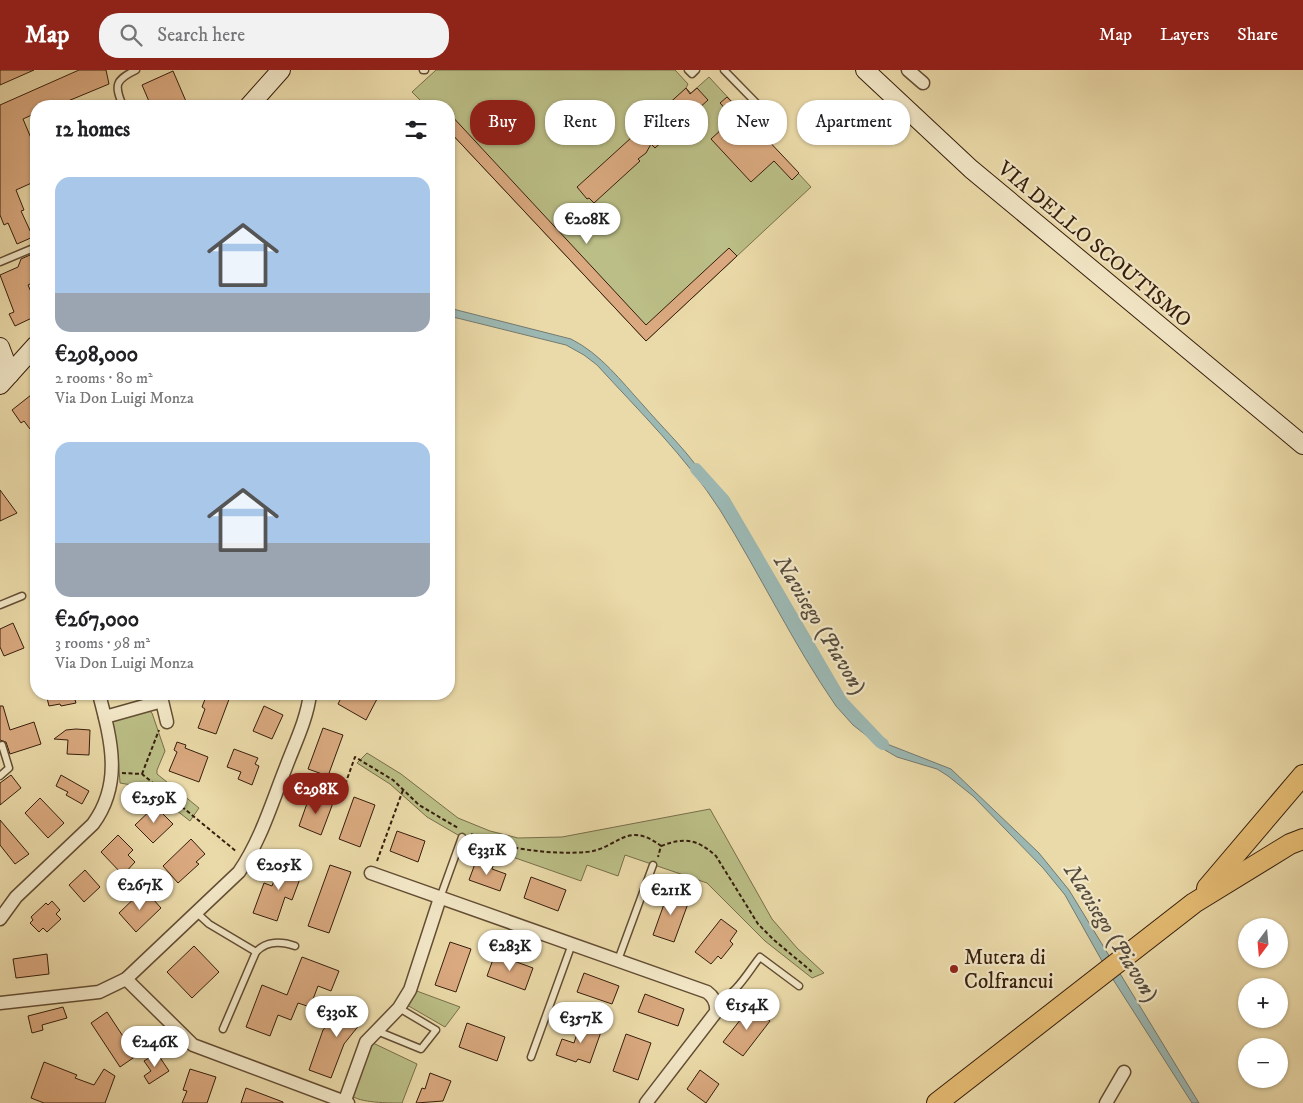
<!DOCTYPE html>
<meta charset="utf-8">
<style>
body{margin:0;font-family:"IM FELL DW Pica",serif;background:#f2f2f2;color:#202124;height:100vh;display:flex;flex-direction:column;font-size:19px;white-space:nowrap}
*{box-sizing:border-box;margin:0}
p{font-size:16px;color:#757577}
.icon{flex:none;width:28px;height:28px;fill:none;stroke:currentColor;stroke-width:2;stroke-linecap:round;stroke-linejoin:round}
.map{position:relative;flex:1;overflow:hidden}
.sheet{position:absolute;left:30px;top:30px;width:425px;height:600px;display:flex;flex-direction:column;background:#fff;border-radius:20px;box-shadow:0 1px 4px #0004}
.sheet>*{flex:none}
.banner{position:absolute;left:470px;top:30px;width:475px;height:45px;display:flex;gap:10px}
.needle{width:32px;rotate:196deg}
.controls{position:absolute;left:1238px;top:848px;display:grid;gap:10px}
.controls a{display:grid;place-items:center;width:50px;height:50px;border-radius:50%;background:#fff;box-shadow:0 1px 4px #0004;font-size:25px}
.price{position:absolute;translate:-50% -42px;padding:0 11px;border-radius:18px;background:#fff;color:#222;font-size:16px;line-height:32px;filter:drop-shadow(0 1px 2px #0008)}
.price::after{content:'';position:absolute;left:50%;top:30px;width:15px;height:11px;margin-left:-8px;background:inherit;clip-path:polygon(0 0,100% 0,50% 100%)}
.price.on{background:#8f2418;color:#fff}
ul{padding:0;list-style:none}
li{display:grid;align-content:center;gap:10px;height:265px;padding:0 25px}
li span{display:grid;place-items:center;height:155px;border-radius:15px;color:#555}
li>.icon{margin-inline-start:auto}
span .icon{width:90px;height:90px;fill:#fffc;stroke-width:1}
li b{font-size:21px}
h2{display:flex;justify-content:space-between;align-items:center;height:60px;padding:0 25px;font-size:21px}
.tag{padding:0 18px;border-radius:20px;background:#fff;box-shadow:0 1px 4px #0004;font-size:18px;line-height:45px}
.tag.on{background:#8f2418;color:#fff}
header{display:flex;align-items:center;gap:30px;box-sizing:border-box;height:70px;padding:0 25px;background:#8f2418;color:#fff}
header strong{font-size:24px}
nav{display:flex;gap:28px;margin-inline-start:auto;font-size:18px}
.search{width:350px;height:45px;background:#f2f2f2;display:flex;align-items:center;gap:12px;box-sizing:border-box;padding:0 18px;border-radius:20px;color:#757577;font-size:19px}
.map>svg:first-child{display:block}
.green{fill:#bbbe86;stroke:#786e49}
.water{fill:#9cb8b3;stroke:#737a70}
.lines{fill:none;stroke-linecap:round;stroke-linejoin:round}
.canal{stroke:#9cb8b3;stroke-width:12}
.building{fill:#daa97f;stroke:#361e0c}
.lane-casing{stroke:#634d33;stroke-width:9}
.street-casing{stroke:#634d33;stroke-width:15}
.secondary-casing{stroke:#361e0c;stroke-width:20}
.primary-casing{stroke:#361e0c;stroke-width:22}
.path{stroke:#361e0c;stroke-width:2;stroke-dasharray:4 2.5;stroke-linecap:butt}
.lane{stroke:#f2e7c7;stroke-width:6}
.street{stroke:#f2e7c7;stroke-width:12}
.secondary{stroke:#f2e7c7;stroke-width:18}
.primary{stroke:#e6bd74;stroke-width:20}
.poi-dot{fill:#8f2418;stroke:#f2e7c7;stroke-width:2}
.labels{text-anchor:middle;stroke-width:4.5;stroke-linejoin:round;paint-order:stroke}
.street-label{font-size:21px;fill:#361e0c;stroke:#f2e7c7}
.poi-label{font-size:21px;fill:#361e0c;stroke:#f2e7c7;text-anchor:start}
.water-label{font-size:22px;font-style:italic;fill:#554c3e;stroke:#f2e7c7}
</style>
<header>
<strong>Map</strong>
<div class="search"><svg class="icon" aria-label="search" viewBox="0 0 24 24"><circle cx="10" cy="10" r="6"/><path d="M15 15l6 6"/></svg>Search here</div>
<nav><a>Map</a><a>Layers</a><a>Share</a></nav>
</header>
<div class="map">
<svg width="1303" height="1033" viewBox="0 0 1303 1033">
<rect width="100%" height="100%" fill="#ebdaa9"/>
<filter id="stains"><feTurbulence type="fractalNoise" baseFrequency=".004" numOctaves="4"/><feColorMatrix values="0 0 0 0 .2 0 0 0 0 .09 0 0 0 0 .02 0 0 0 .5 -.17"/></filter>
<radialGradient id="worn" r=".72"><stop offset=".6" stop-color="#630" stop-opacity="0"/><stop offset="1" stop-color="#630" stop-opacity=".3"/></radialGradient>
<g class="green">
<polygon points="436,0 675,0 688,14 686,18 691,23 709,7 811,117 646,271 449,61 449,36 426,36 412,22"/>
<polygon points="148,640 152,643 165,681 157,700 157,704 199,738 190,751 148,718 120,713 118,685 110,650"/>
<polygon points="367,683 401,704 458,748 490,761 518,768 562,767 710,739 772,849 797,878 824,903 812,908 765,871 707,813 625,785 618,806 587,795 581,811 470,772 427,747 390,714 357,693"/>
<polygon points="414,920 460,937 445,957 407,935"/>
<path d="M373 973 417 994 402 1033C389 1033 359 1033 351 1025Z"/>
</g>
<path class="water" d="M449 238 571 269C601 284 621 311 643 335 661 356 682 376 698 398 754 472 793 557 843 635L863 657 887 674 951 699 1039 783 1069 820 1199 1033H1192L1107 900 1065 825 1043 798 973 726 948 706 937 699 897 687 885 680 853 655 836 636C793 574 760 504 720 440 686 387 639 341 597 295L584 285 566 275 449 246Z"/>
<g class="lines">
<polyline class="canal" points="696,399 724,430 842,632 880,672 883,674"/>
</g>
<g class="building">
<polygon points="0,0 34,0 0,15"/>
<polygon points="79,0 106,0 109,14 68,31 70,36 36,36 36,43 23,49 31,68 36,65 36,111 16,120 24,140 21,141 33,167 17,174 8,153 4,155 0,145 0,35"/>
<polygon points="173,1 188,36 151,36 142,15"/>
<polygon points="686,18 690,24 697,18 708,30 655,78 651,74 646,83 638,89 640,91 594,133 589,128 587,129 577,117"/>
<polygon points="727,27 799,103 792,110 774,91 751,112 711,69 734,48 720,33"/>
<polygon points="449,43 646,255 729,178 737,186 646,271 449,61"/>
<polygon points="30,185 36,199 36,211 28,215 36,233 33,235 36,246 15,256 9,244 14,242 0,205 18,197 21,189"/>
<polygon points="31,325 36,332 36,354 30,359 24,351 21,353 12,340"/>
<polygon points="0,420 17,443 0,451"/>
<polygon points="13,553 24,578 4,586 0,577 0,559"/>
<polygon points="46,624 85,624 85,627 75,630 76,633 61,636 60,634 49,636"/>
<polygon points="207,624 231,624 216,664 198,658 205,639 202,637"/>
<polygon points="343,624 367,624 377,629 366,650 338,634"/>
<polygon points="0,636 3,636 10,660 34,652 41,674 10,684 6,672 0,670"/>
<polygon points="264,636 283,645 272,669 253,661"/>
<polygon points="323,658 343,665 328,706 308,699"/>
<polygon points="76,659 90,660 89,685 67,684 68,670 54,669 66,660"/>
<polygon points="177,672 186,675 185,678 208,687 199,712 169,701 177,682 174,680"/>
<polygon points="234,679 258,688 255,694 259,696 252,715 238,709 241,702 227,697"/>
<polygon points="11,705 21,718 0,735 0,713"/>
<polygon points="61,705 89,721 82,734 66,725 68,722 56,716"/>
<polygon points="310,725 333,733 321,765 299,756"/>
<polygon points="354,727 375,735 360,777 339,769"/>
<polygon points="40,728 64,753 48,768 25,743"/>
<polygon points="155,736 173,754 153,773 135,755"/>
<polygon points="0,750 29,784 15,794 0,775"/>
<polygon points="397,761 425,771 418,792 390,781"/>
<polygon points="118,765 133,780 128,785 135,792 123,805 101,782"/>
<polygon points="191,769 205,784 196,792 199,794 178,813 163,796"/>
<polygon points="282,790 304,798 292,830 285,827 277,851 253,843 264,813 272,816"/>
<polygon points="476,791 493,796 492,799 506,804 500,821 469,810"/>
<polygon points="330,795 351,802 329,863 308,856"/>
<polygon points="85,800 100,817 84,832 69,815"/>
<polygon points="531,807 566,820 558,841 524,828"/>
<polygon points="144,819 161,838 136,862 119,843"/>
<polygon points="669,820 690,828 674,872 653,865"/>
<polygon points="52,831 60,840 56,844 61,849 47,862 43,858 39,862 30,853 33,850 31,847 46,833 48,835"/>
<polygon points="721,849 737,861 730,871 733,874 721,889 718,886 711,894 695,882"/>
<polygon points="450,872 471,879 456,922 435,915"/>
<polygon points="194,876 219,902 192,928 167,902"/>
<polygon points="47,884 49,904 16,908 13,889"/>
<polygon points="495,884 533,898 525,920 487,906"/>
<polygon points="302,887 339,901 331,921 318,916 310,937 298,933 291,950 278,945 270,966 246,957 262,915 287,925"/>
<polygon points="584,903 619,916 612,934 577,922"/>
<polygon points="645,924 684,939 678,956 638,942"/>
<polygon points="350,927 368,944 344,974 331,1008 309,1000 323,960"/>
<polygon points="751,936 770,951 743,986 723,972"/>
<polygon points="63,937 67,948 42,955 43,960 32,963 28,946"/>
<polygon points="107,942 136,986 120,997 91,953"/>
<polygon points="581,951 602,959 590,993 578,989 576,992 556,985 562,969 574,973"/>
<polygon points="467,953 505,967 497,991 459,977"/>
<polygon points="626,964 651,973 638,1010 613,1001"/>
<polygon points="157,983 169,1001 149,1014 144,1006 151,1001 144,991"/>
<polygon points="44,992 77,1005 75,1008 94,1015 104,999 115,1006 105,1033 44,1033 31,1028"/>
<polygon points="190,999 216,1007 207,1033 182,1033 187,1021 183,1020"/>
<polygon points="700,1000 719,1014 706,1033 687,1019"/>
<polygon points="430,1003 451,1011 443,1031 416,1033 422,1018 425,1019"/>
<polygon points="246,1018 283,1032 283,1033 241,1033"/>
</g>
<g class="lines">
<g class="lane-casing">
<g id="lane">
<polyline points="423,0 425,0"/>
<polyline points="688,0 692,4 696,0"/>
<polyline points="724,0 770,47"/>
<path d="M123 36C114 15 115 10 136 0"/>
<polyline points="0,192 36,177"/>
<polyline points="0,535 22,526"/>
<polyline points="0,706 9,698 2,675"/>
<polyline points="440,828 462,767"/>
<polyline points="197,843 209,854 256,882 223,959"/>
<path d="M256 882C266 871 281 871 295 876"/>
<polyline points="618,890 653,795"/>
<path d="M715 932C735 927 748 902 760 887L799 916"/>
<polyline points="377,961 421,979 436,960 399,938"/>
<polyline points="531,987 572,874"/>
</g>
</g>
<g class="street-casing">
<g id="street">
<polyline points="908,0 923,13"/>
<polyline points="105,647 162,631 167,652"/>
<path d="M371 803 707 922C714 927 717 933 716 942L646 1033"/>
<path d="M0 849 16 827 93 754C123 713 111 670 99 624"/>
<polyline points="126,909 193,975 348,1033"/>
<path d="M0 933 99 922 126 909 239 802C261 770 272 732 286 697 295 673 307 649 310 624"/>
<polyline points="344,1033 366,972 399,938 410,920 440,828"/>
<polyline points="1106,1033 1124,1002"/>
</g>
</g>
<g class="secondary-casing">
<g id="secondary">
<polyline points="865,0 971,99 1303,375"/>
<polyline points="249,36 281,0"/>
<polyline points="0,277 10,304"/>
<polyline points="0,315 36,275"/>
</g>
</g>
<g class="primary-casing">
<g id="primary">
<polyline points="1207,818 1303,705"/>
<polyline points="937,1033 1194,833 1290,774 1303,769"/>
</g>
</g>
<g class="path">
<polyline points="122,703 142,704 237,782"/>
<polyline points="142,704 159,660"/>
<polyline points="296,706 342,723 355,687 393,710 419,735 458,758"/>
<path d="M471 764C503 779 551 785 586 782 617 780 626 749 661 776L658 787"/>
<path d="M661 776C685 767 697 769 716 786L758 854 774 870 811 901 809 903"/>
<polyline points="377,791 403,720"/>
</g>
<use href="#lane" class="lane"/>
<use href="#street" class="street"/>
<use href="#secondary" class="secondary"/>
<use href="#primary" class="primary"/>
</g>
<circle class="poi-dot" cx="954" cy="899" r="5"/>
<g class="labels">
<g class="street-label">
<text transform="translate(1095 174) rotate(40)" y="7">VIA DELLO SCOUTISMO</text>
</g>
<g class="poi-label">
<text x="964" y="894">Mutera di<tspan x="964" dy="24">Colfrancui</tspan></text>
</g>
<g class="water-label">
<text transform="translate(821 554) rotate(59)" y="8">Navisego (Piavon)</text>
<text transform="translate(1112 862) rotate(58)" y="8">Navisego (Piavon)</text>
</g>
</g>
<rect width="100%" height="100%" filter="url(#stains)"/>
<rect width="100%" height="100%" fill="url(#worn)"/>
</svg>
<div class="controls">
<a><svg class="needle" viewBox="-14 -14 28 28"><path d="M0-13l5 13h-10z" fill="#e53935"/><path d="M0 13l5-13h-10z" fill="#757577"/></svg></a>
<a>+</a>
<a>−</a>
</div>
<b class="price" style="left:587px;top:175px">€208K</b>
<b class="price on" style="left:316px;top:745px">€298K</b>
<b class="price" style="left:154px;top:754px">€259K</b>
<b class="price" style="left:487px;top:806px">€331K</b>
<b class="price" style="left:279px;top:821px">€205K</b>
<b class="price" style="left:140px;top:841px">€267K</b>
<b class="price" style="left:671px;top:846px">€211K</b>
<b class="price" style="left:510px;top:902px">€283K</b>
<b class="price" style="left:747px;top:961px">€154K</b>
<b class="price" style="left:337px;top:968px">€330K</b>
<b class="price" style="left:581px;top:974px">€357K</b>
<b class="price" style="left:155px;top:998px">€246K</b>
<div class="banner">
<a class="tag on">Buy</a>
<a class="tag">Rent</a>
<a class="tag">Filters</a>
<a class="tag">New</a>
<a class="tag">Apartment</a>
</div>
<section class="sheet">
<h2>12 homes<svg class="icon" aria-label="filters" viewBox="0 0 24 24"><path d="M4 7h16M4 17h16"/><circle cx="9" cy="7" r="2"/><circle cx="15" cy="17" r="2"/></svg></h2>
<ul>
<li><span style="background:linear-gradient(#a9c7e8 75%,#9aa5b1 0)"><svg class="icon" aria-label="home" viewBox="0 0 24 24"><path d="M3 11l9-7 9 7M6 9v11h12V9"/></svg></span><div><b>€298,000</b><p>2 rooms · 80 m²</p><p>Via Don Luigi Monza</p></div></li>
<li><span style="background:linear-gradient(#a9c7e8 65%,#9aa5b1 0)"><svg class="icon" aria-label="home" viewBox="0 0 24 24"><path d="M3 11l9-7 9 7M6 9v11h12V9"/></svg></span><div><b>€267,000</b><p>3 rooms · 98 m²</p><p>Via Don Luigi Monza</p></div></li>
</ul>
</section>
</div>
